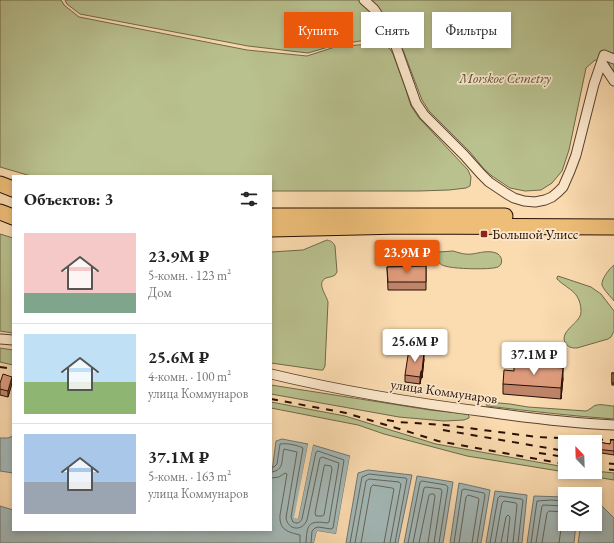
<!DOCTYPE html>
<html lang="ru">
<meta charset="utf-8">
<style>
body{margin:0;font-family:"EB Garamond",serif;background:#f6f6f6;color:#222;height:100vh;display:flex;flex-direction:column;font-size:15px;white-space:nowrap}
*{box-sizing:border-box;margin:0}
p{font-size:13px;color:#767676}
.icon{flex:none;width:22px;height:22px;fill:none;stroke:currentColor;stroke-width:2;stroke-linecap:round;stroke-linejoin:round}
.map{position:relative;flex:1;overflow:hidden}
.side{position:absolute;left:12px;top:175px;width:260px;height:356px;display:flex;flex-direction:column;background:#fff;border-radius:0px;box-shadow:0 2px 6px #0003}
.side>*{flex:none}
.hud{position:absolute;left:284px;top:12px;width:270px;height:36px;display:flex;gap:8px}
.needle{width:26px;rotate:337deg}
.controls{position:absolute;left:558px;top:435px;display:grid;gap:8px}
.controls a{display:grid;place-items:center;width:44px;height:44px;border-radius:0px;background:#fff;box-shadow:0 2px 6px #0003;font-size:20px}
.price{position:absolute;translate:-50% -34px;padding:0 9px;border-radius:4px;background:#fff;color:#222;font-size:13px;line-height:26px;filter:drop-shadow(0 1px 2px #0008)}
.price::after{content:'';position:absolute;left:50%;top:24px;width:12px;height:9px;margin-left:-6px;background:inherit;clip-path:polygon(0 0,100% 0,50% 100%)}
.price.active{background:#ea580c;color:#fff}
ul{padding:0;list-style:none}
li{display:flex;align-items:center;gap:12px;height:100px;padding:0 12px}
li+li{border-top:1px solid #e0e0e0}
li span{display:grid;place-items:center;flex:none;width:112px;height:80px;border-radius:0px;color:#555}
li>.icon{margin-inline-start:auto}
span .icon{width:48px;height:48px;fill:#fffc;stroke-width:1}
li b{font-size:17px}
h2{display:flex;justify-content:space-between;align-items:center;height:48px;padding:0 12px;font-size:17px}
.chip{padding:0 14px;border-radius:0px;background:#fff;box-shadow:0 2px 6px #0003;font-size:14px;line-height:36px}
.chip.active{background:#ea580c;color:#fff}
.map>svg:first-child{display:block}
.green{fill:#b9c18f;stroke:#706849}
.water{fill:#a3b8b7;stroke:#71746f}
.pier{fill:#fbdbb0}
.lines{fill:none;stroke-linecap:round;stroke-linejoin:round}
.shore{stroke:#64645d;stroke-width:1}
.minor-casing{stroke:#5b422e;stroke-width:11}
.trunk-casing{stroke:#260f03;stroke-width:17}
.minor{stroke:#fce8cc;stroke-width:9}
.trunk{stroke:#eebe78;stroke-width:15}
.rail{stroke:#260f03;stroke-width:2;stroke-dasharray:7 7;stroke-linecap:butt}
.wall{fill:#be856b;stroke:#260f03}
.shaded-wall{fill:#9b6c57;stroke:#260f03}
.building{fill:#dd9b7c;stroke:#260f03}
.poi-dot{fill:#8f2418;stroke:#fce8cc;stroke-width:1.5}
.labels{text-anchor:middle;stroke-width:3.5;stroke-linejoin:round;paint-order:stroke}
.park-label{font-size:14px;font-style:italic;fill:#594d34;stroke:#fce8cc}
.poi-label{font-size:14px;fill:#260f03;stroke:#fce8cc;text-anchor:start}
.street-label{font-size:14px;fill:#260f03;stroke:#fce8cc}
</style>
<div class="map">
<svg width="614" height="543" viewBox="0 0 614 543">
<rect width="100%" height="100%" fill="#fbdbb0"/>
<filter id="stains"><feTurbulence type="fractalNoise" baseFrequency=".005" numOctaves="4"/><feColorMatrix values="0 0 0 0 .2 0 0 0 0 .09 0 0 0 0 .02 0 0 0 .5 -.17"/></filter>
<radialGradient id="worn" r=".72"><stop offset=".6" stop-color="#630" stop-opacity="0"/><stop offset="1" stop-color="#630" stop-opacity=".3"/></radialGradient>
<g class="green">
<polygon points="0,0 61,0 64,5 79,17 247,50 307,56 335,47 380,43 385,45 390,49 393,54 405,87 411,106 419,118 468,170 471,177 470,186 466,188 449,190 419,191 271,191 271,176 31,176 0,167"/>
<polygon points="65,0 614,0 614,74 608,62 595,60 586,68 569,150 562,171 552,183 541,190 525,191 510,188 492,176 484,169 470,152 429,111 422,100 403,50 396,44 382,40 360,41 335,45 308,53 248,46 80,14 67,4"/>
<polygon points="0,234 13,238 13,333 0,331"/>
<path d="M327 240C331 241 333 242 335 246L337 272 335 275C332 277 329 277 326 278 316 283 326 294 328 302L325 366 323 370H320L271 363V252L303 250Z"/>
<path d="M453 251C460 253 465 255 472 254 479 253 488 250 496 253 502 255 504 264 498 267 490 270 454 269 445 266 440 265 437 261 435 256L436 253 439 252Z"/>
<path d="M614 265V301C611 297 603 289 602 285 601 279 610 268 614 265Z"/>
<path d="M558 276 591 287 601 294 614 311V331L611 337 608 339 577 348C573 348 569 348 566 344 558 333 577 324 580 316 581 314 581 312 581 310 580 291 567 289 557 279V277Z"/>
<polygon points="0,348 13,350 13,365 0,362"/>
<polygon points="271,385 430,410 467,414 469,416 469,418 464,420 444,421 399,417 271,394"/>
<polygon points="271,402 345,416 436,444 565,467 565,472 595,472 595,471 614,473 614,480 467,456 384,434 358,425 271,408"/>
<path d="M488 402 510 404 528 407 586 411C589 410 591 408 594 406 599 403 608 406 614 406V419C572 416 529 411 487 406L486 404Z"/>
</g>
<g class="water">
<polygon points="13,436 13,473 0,471 0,438 8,438"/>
<polygon points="282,439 308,444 295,518 298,519 313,445 350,456 336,534 317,531 314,543 0,543 0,506 13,510 13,530 271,530 271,479 276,441"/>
<polygon points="368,470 412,475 398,543 346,543 358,473"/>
<polygon points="417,476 453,482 443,543 404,543"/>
<polygon points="459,483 490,490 481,543 450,543"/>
<polygon points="495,491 527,495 522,543 486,543"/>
<polygon points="534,496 565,497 565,524 576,524 574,543 527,543"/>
<polygon points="595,501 598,502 614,518 614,543 578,543 581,524 595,524"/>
</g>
<g class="pier">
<polygon points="308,444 310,445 297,517 311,445 313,445 298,519 294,518"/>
<polygon points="350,456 352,457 338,535 336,536 318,533 316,543 314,543 317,531 336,534"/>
</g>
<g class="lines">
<g class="shore">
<polygon points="325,465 331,466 332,469 324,515 322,516 316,516 315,513 324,467"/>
<path d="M271 467H274L277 464 280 444C287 443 297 445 303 448L291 517 293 522C297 524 300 523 302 519L316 452 318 451 344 460 333 528 331 529 318 527 315 528 312 531 311 543"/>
<path d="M271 472C285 471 281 459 284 449L297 452 286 518C288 530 302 532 307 520L320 458 322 457 339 463 329 522 327 523C308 520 307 525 306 543"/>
<path d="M271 478 279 477 285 473 287 474 280 515C279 530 288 532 300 535V543"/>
<polyline points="350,543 362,477 369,474 405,478 407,479 395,543"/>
<polyline points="355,543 366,481 369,479 399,482 401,484 390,543"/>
<polyline points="361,543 371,487 373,485 392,488 394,489 384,543"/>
<polyline points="408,543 420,482 422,481 446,485 448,487 439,543"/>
<polyline points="413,543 424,488 426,487 441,489 442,491 434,543"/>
<polyline points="419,543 429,495 431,494 434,494 435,496 428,543"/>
<polyline points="454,543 462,490 464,489 484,493 485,495 477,543"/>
<polyline points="459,543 466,497 468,495 478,498 479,499 472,543"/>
<polyline points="490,543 498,498 500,496 521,499 523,500 518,543"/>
<polyline points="495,543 502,503 504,501 516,503 517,505 513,543"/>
<polyline points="501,543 506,517 508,515 510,517 507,543"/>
<polyline points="531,543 537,501 551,500 565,501"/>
<polyline points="536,543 542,506 543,505 565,506"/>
<polyline points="542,543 547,513 549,511 563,512 565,514 562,522 559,543"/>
</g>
<g class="minor-casing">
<g id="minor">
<polyline points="364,0 374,9 393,38 416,103 424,115 464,155 481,174 489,182 507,194 514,198 524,201 535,202 545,200 552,197 558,192 563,187 570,171 576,155 594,84 604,55 614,59"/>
<polyline points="602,63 614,81"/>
<polyline points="0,339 13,340"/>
<path d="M271 374C342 391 414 403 487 412 529 418 571 423 614 425"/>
</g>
</g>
<g class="trunk-casing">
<g id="trunk">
<polyline points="0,184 13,189"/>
<polyline points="0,212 13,217"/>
<polyline points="271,216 505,216"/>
<polyline points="271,229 402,226 614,227"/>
</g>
</g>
<use href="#minor" class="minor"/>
<use href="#trunk" class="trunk"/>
<g class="rail">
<polyline points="0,367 13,369"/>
<polyline points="271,399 346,413 403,430 438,441 565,464"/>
<polyline points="387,420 398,422 445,425 537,437 608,440 614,440"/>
<polyline points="443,430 565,451"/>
<polyline points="539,453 565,457"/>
<polyline points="595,462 614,464"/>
<polyline points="595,468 614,470"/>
</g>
</g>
<g class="wall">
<polygon points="426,266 426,290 388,290 387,267"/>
<polygon points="424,359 422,378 421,378 420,384 405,382 405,375"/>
<polygon points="514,371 563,378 561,399 503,394 503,384"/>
<rect x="612" y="373" width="2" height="12"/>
<polygon points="0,383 12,383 8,397 0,395"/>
<polygon points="614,440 614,455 595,452 595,442 610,444"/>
</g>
<g class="shaded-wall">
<polygon points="424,352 424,359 422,378 422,371"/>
<polygon points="563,368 563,378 561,399 561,388"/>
<polygon points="421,371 421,378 420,384 420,377"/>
<polygon points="12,377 12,383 8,397 8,391"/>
</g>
<g class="building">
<polygon points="426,266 426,282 388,282 387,267"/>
<polygon points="409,349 424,352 422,371 421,371 420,377 405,375"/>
<polygon points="514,363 563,368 561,388 503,384 504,370 514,371"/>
<rect x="612" y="373" width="2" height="10"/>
<polygon points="3,374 12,377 8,391 0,389 0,383"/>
<polygon points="611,440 614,440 614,451 595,449 595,442 592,442 592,441 610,444"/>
</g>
<rect class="poi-dot" x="480" y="230" width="8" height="8" rx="2"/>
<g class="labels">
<g class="park-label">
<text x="505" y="83">Morskoe Cemetry</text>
</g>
<g class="poi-label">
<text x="492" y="239">Большой Улисс</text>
</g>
<g class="street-label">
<text transform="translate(444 391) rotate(8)" y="5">улица Коммунаров</text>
</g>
</g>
<rect width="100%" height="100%" filter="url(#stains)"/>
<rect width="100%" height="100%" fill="url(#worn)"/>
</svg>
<div class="controls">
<a><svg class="needle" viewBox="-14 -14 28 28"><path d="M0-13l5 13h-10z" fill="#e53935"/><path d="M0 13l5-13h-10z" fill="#767676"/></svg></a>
<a><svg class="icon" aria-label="layers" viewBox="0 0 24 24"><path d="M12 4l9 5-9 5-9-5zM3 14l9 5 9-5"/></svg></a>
</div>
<b class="price active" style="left:407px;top:274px">23.9M ₽</b>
<b class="price" style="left:415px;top:363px">25.6M ₽</b>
<b class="price" style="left:534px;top:376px">37.1M ₽</b>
<div class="hud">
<a class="chip active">Купить</a>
<a class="chip">Снять</a>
<a class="chip">Фильтры</a>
</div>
<section class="side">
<h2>Объектов: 3<svg class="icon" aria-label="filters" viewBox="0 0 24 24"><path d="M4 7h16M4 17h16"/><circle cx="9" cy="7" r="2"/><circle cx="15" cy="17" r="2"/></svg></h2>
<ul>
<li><span style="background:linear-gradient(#f6c9c9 75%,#7fa58c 0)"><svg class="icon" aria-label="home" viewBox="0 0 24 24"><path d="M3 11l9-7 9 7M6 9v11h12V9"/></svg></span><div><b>23.9M ₽</b><p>5-комн. · 123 m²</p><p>Дом</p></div></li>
<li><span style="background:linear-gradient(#bfe0f5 60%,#8fb573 0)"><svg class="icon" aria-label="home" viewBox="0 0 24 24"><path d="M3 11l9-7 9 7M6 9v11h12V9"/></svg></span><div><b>25.6M ₽</b><p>4-комн. · 100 m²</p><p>улица Коммунаров</p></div></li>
<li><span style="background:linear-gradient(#a9c7e8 60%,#9aa5b1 0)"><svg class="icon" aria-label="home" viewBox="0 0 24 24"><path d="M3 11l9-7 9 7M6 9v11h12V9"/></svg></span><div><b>37.1M ₽</b><p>5-комн. · 163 m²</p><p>улица Коммунаров</p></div></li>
</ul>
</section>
</div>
